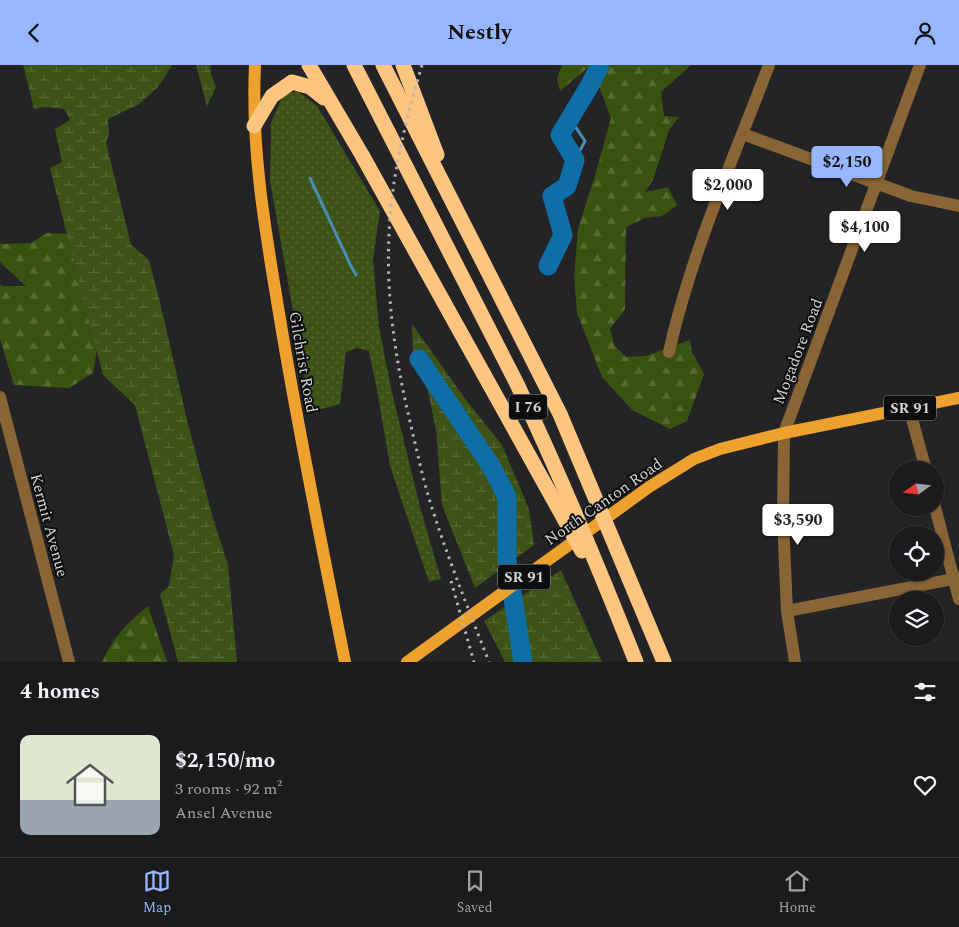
<!DOCTYPE html>
<meta charset="utf-8">
<style>
body{margin:0;font-family:Spectral,serif;background:#242426;color:#f1f3f6;height:100vh;display:flex;flex-direction:column;font-size:19px;white-space:nowrap}
*{box-sizing:border-box;margin:0}
p{font-size:16px;color:#a0a1a4}
.icon{flex:none;width:28px;height:28px;fill:none;stroke:currentColor;stroke-width:2;stroke-linecap:round;stroke-linejoin:round}
.map{position:relative;height:597px;overflow:hidden}
.panel{display:flex;flex-direction:column;background:#1b1b1d;flex:1}
.panel>*{flex:none}
.needle{width:32px;rotate:255deg}
.controls{position:absolute;left:889px;top:396px;display:grid;gap:10px}
.controls a{display:grid;place-items:center;width:55px;height:55px;border-radius:50%;background:#1b1b1d;box-shadow:0 1px 4px #0004,0 0 0 1px #39393b;font-size:25px}
.price{position:absolute;translate:-50% -42px;padding:0 11px;border-radius:5px;background:#fff;color:#222;font-size:16px;line-height:32px;filter:drop-shadow(0 1px 2px #0008)}
.price::after{content:'';position:absolute;left:50%;top:30px;width:15px;height:11px;margin-left:-8px;background:inherit;clip-path:polygon(0 0,100% 0,50% 100%)}
.price.selected{background:#96b6fd;color:#111}
ul{padding:0;list-style:none}
li{display:flex;align-items:center;gap:15px;height:125px;padding:0 20px}
li span{display:grid;place-items:center;flex:none;width:140px;height:100px;border-radius:10px;color:#555}
li>.icon{margin-inline-start:auto}
span .icon{width:60px;height:60px;fill:#fffc;stroke-width:1}
li b{font-size:21px}
h2{display:flex;justify-content:space-between;align-items:center;height:60px;padding:0 20px;font-size:21px}
header{display:flex;justify-content:space-between;align-items:center;height:65px;padding:0 20px;background:#96b6fd;color:#111;font-size:22px;font-weight:700}
.tabs{display:flex;justify-content:space-around;align-items:center;height:70px;border-top:1px solid #39393b;background:#1b1b1d;font-size:14px;color:#a0a1a4}
.tabs a{display:grid;justify-items:center;gap:2px}
.tabs .selected{color:#96b6fd}
.map>svg:first-child{display:block}
.green{fill:url(#green-dots)}
.forest{fill:url(#forest-firs)}
.wetland{fill:url(#wetland-marsh)}
.lines{fill:none;stroke-linecap:round;stroke-linejoin:round}
.stream{stroke:#488db4;stroke-width:3}
.river{stroke:#0d6fa6;stroke-width:19}
.minor{stroke:#896434;stroke-width:12}
.major{stroke:#efa12e;stroke-width:12}
.highway{stroke:#fdc580;stroke-width:15}
.rail{stroke:#b5b5b7;stroke-width:3;stroke-dasharray:2.5 5;stroke-linecap:butt}
.labels{text-anchor:middle;stroke-width:4;stroke-linejoin:round;paint-order:stroke}
.shield{fill:#0d0e0f;stroke:#979799;stroke-width:1}
.shield-label{font-size:15px;font-weight:bold;fill:#d2d2d4}
.street-label{font-size:16px;fill:#d2d2d4;stroke:#0d0e0f}
</style>
<header><svg class="icon" aria-label="back" viewBox="0 0 24 24"><path d="M15 5l-7 7 7 7"/></svg>Nestly<svg class="icon" aria-label="person" viewBox="0 0 24 24"><circle cx="12" cy="8" r="4"/><path d="M4 21q1-7 8-7t8 7"/></svg></header>
<div class="map">
<svg width="959" height="597" viewBox="0 0 959 597">
<defs>
<pattern id="green-dots" width="8" height="8" patternUnits="userSpaceOnUse" patternTransform="scale(1.25)"><rect width="8" height="8" fill="#3c5217"/><path d="M2 2h.1M6 6h.1" fill="none" stroke="#576a38" stroke-width="1.8" stroke-linecap="round"/></pattern>
<pattern id="forest-firs" width="22" height="20" patternUnits="userSpaceOnUse" patternTransform="scale(1.25)"><rect width="22" height="20" fill="#3a520f"/><path d="M5 1l3.5 6h-7zM16 11l3.5 6h-7z" fill="#566a31"/></pattern>
<pattern id="wetland-marsh" width="20" height="14" patternUnits="userSpaceOnUse" patternTransform="scale(1.25)"><rect width="20" height="14" fill="#3c5217"/><path d="M1 5h8M5 5V1M11 12h8M15 12V8" fill="none" stroke="#576a38"/></pattern>
</defs>
<rect width="100%" height="100%" fill="#242427"/>
<polygon class="green" points="298,26 317,41 380,146 373,194 379,262 391,323 420,442 441,514 429,517 390,401 377,325 369,286 357,283 346,287 340,339 311,347 270,116 271,58 283,30"/>
<g class="forest">
<polygon points="562,0 691,0 661,27 664,51 679,52 669,65 653,115 645,127 668,122 677,140 662,151 645,153 626,162 625,244 610,264 615,281 626,292 646,291 690,275 692,287 704,309 687,356 670,364 632,345 602,312 577,248 574,213 578,164 596,107 611,53 591,0 560,26 557,14"/>
<polygon points="47,168 70,169 98,278 93,308 69,323 14,320 0,274 0,219 2,221 26,221 0,197 0,179 31,178"/>
<path d="M148 541 167 597H102C115 570 125 560 148 541Z"/>
</g>
<g class="wetland">
<polygon points="23,0 172,0 159,21 139,39 108,54 109,70 106,77 131,180 149,195 160,237 188,359 213,453 228,500 237,597 178,597 160,529 169,521 174,490 135,340 103,310 50,103 62,97 55,64 70,55 64,44 44,42 34,44"/>
<polygon points="196,0 210,0 211,9 216,22 207,41"/>
<polygon points="412,259 466,335 502,380 529,444 534,480 475,523 442,440 436,365 426,317 413,295"/>
<polygon points="561,505 602,597 505,597 484,556"/>
</g>
<g class="lines">
<g class="stream">
<polyline points="570,54 585,76 575,95"/>
<polyline points="310,113 350,199 356,210"/>
<polyline points="419,294 421,297"/>
</g>
<g class="river">
<polyline points="548,201 563,170 552,131 567,121 575,95 560,70 590,20 600,0"/>
<polyline points="419,294 491,401 507,432 507,495 523,597"/>
</g>
<g class="minor">
<polyline points="743,69 911,131 959,141"/>
<path d="M669 287C691 188 733 95 769 0"/>
<polyline points="0,332 69,597"/>
<polyline points="909,343 926,405"/>
<polyline points="935,442 959,534"/>
<polyline points="787,546 959,513"/>
<polyline points="795,597 787,546 783,455 784,368 920,0"/>
</g>
<g class="major">
<path d="M255 0C251 85 265 164 279 248 298 365 322 481 345 597"/>
<polyline points="407,597 649,422 694,394 720,384 784,368 959,333"/>
</g>
<g class="highway">
<polyline points="309,0 362,90 582,486"/>
<path d="M354 0 517 319C560 410 599 503 636 597"/>
<polyline points="383,0 560,349 664,597"/>
<polyline points="403,0 437,90"/>
<polyline points="254,61 272,31 292,17 310,22 324,33"/>
</g>
<g class="rail">
<path d="M422 0C406 55 391 112 389 170 386 235 396 298 411 361 418 390 424 420 434 449 450 499 470 548 489 597"/>
<polyline points="451,516 474,597"/>
</g>
</g>
<g class="labels">
<g class="shield">
<rect x="509" y="329.5" width="38" height="25" rx="4"/>
<rect x="884" y="330.5" width="52" height="25" rx="4"/>
<rect x="498" y="499.5" width="52" height="25" rx="4"/>
</g>
<g class="shield-label">
<text x="528" y="347">I 76</text>
<text x="910" y="348">SR 91</text>
<text x="524" y="517">SR 91</text>
</g>
<g class="street-label">
<text transform="translate(797 286) rotate(-69)" y="6">Mogadore Road</text>
<text transform="translate(304 297) rotate(80)" y="6">Gilchrist Road</text>
<text transform="translate(603 436) rotate(-35)" y="6">North Canton Road</text>
<text transform="translate(50 460) rotate(75)" y="6">Kermit Avenue</text>
</g>
</g>
</svg>
<div class="controls">
<a><svg class="needle" viewBox="-14 -14 28 28"><path d="M0-13l5 13h-10z" fill="#e53935"/><path d="M0 13l5-13h-10z" fill="#a0a1a4"/></svg></a>
<a><svg class="icon" aria-label="locate" viewBox="0 0 24 24"><circle cx="12" cy="12" r="6"/><path d="M12 2v4M12 18v4M2 12h4M18 12h4"/></svg></a>
<a><svg class="icon" aria-label="layers" viewBox="0 0 24 24"><path d="M12 4l9 5-9 5-9-5zM3 14l9 5 9-5"/></svg></a>
</div>
<b class="price selected" style="left:847px;top:123px">$2,150</b>
<b class="price" style="left:728px;top:146px">$2,000</b>
<b class="price" style="left:865px;top:188px">$4,100</b>
<b class="price" style="left:798px;top:481px">$3,590</b>
</div>
<section class="panel">
<h2>4 homes<svg class="icon" aria-label="filters" viewBox="0 0 24 24"><path d="M4 7h16M4 17h16"/><circle cx="9" cy="7" r="2"/><circle cx="15" cy="17" r="2"/></svg></h2>
<ul>
<li><span style="background:linear-gradient(#dfe7d0 65%,#9aa5b1 0)"><svg class="icon" aria-label="home" viewBox="0 0 24 24"><path d="M3 11l9-7 9 7M6 9v11h12V9"/></svg></span><div><b>$2,150/mo</b><p>3 rooms · 92 m²</p><p>Ansel Avenue</p></div><svg class="icon" aria-label="heart" viewBox="0 0 24 24"><path d="M12 20l-8-8c-3-5 5-10 8-4 3-6 11-1 8 4z"/></svg></li>
</ul>
</section>
<nav class="tabs">
<a class="selected"><svg class="icon" aria-label="map" viewBox="0 0 24 24"><path d="M3 6l6-2 6 2 6-2v14l-6 2-6-2-6 2zM9 4v14M15 6v14"/></svg>Map</a>
<a><svg class="icon" aria-label="saved" viewBox="0 0 24 24"><path d="M7 4h10v16l-5-4-5 4z"/></svg>Saved</a>
<a><svg class="icon" aria-label="home" viewBox="0 0 24 24"><path d="M3 11l9-7 9 7M6 9v11h12V9"/></svg>Home</a>
</nav>
